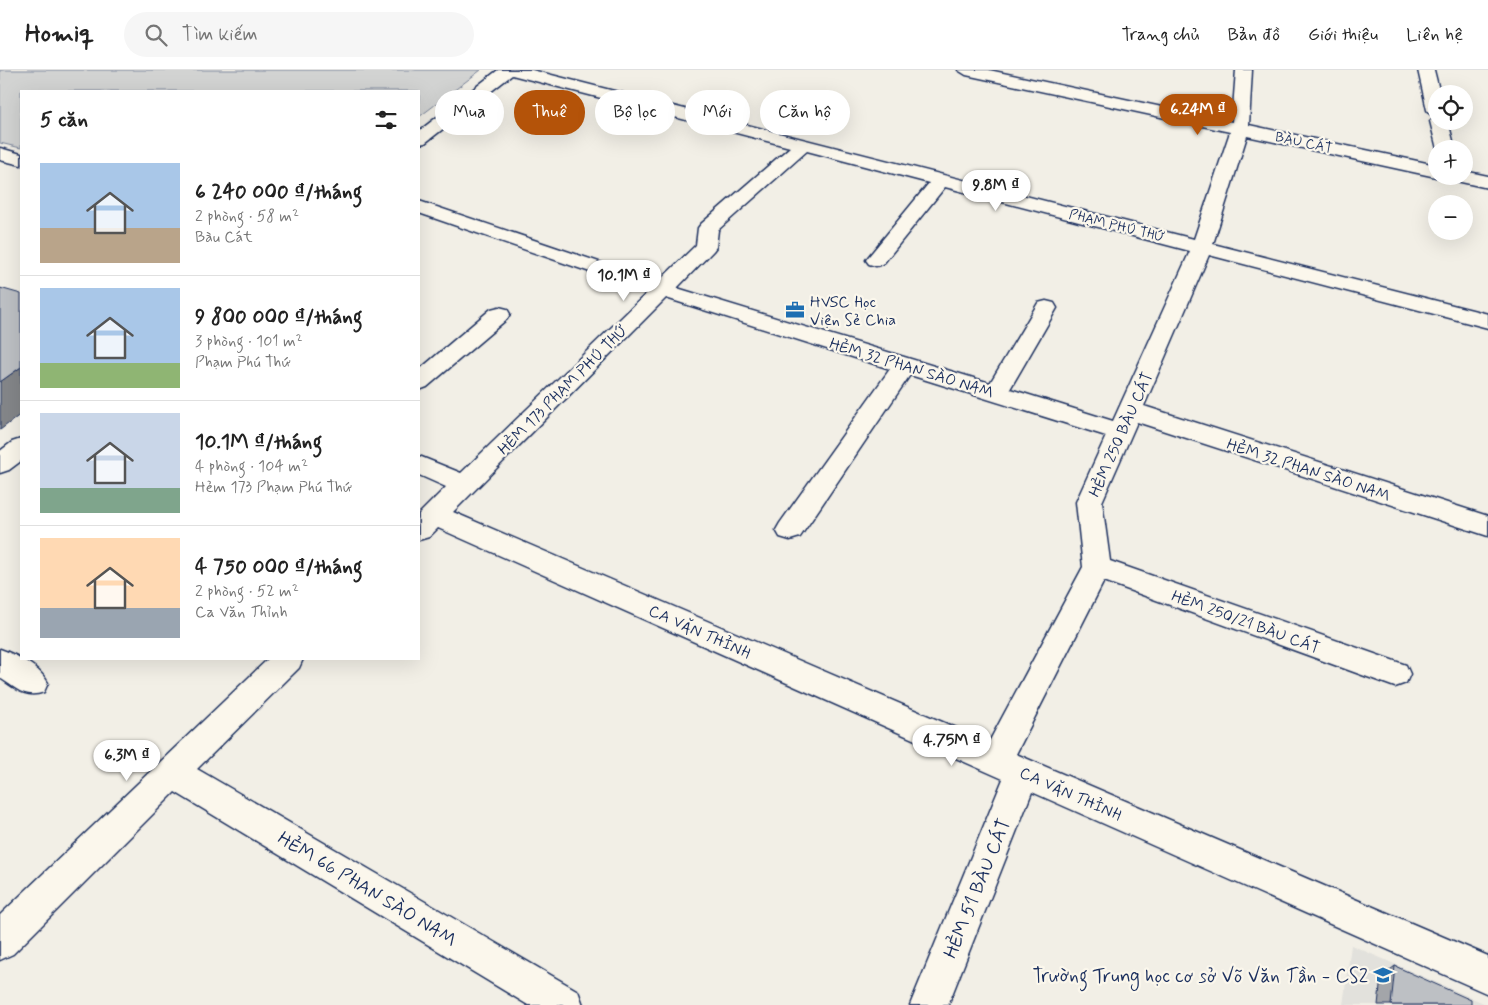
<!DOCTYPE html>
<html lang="vi">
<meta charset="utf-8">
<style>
body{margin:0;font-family:Mynerve,sans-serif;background:#f6f6f6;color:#222;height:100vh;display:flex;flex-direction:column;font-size:19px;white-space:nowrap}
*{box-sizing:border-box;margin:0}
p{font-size:16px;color:#767676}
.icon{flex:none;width:28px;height:28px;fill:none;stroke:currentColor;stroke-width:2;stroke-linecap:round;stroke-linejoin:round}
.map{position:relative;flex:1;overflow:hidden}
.drawer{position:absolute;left:20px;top:20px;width:400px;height:570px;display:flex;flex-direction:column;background:#fff;border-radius:0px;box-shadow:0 5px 20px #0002}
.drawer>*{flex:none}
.banner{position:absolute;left:435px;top:20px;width:475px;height:45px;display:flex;gap:10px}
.fabs{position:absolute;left:1428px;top:15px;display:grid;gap:10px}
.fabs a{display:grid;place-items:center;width:45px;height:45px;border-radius:50%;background:#fff;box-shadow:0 5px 20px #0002;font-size:25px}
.price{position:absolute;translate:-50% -42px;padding:0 11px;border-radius:18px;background:#fff;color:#222;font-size:16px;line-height:32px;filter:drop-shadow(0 1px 2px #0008)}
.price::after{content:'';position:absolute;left:50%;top:30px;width:15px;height:11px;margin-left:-8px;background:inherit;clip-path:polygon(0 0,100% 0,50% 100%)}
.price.active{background:#b45309;color:#fff}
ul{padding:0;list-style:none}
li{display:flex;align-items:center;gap:15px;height:125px;padding:0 20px}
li+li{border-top:1px solid #e0e0e0}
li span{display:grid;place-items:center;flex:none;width:140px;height:100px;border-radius:0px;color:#555}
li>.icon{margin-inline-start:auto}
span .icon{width:60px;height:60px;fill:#fffc;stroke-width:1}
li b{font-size:21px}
h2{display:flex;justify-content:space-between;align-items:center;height:60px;padding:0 20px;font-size:21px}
.pill{padding:0 18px;border-radius:22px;background:#fff;box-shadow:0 5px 20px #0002;font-size:18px;line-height:45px}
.pill.active{background:#b45309;color:#fff}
header{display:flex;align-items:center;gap:30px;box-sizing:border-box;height:70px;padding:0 25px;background:#fff;border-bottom:1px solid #e0e0e0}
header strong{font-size:24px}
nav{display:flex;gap:28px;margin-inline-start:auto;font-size:18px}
.search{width:350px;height:45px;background:#f6f6f6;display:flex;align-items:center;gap:12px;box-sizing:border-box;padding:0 18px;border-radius:28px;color:#767676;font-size:19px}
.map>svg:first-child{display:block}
.built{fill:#e2e1dc}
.green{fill:#d2d3d2;stroke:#768198}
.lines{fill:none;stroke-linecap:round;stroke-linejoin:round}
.minor-casing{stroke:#1b2f5e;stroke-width:3}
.minor{fill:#fbf7ec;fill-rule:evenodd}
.wall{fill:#a3a5a9;stroke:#1b2f5e}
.shaded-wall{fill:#848689;stroke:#1b2f5e}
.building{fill:#bdc0c4;stroke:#1b2f5e}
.labels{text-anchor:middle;stroke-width:4.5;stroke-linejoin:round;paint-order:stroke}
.far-street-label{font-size:14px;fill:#1b2f5e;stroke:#fbf7ec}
.poi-label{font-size:16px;fill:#1b2f5e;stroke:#fbf7ec;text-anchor:start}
.street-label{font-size:16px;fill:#1b2f5e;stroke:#fbf7ec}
.near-street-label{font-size:19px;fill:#1b2f5e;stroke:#fbf7ec}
.near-poi-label{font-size:19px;fill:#1b2f5e;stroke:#fbf7ec;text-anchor:end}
</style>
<header>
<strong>Homiq</strong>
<div class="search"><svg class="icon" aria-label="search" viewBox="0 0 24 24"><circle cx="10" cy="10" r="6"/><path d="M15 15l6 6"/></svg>Tìm kiếm</div>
<nav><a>Trang chủ</a><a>Bản đồ</a><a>Giới thiệu</a><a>Liên hệ</a></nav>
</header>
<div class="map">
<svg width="1488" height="935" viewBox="0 0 1488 935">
<rect width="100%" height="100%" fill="#f2efe6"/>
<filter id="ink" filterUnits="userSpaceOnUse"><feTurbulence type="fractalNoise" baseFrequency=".02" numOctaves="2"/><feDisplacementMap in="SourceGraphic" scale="10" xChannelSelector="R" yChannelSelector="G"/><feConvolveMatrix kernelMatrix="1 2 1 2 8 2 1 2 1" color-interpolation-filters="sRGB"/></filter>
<g filter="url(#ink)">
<polygon class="built" points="1351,875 1488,935 1343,935"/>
<polygon class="green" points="0,0 481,0 419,47 419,21 21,21 21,78 0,73"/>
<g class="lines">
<g class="minor-casing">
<g id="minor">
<path d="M498 0H532L1194 169 1230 62 966 5 958 0H989L1232 52 1236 0H1252L1249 55 1436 95V107L1247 66 1213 174 1488 244V258L1209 185 1144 336 1488 446V466L1137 352 1102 432 1110 491 1406 595 1410 604 1406 613 1395 617 1104 511 1016 684 1488 886V924L1032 722 948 935H910L1003 709 438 458 429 467 419 470V444L446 417 419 405V386L461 403 648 222 419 143V131L658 212 696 175 698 158 701 154 790 77 512 5 425 73 419 74V61ZM807 81 929 113 869 186 866 190 869 194 876 196 883 194 945 117 1190 181 1113 351 1010 319 1057 238 1054 233 1046 231 1038 233 990 313 677 218 713 181 716 177 718 160ZM666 228 890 299 780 453 776 460 780 467 790 470 800 467 910 305 1106 366 1076 432 1083 497 989 672 453 442Z"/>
<polygon points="1418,0 1434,0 1440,24 1436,24 1436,45 1430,44 1427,40"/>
<polygon points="1436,46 1436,51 1448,51 1455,79 1437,79 1430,51"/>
<polygon points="0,78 21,84 21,95 0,90"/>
<polygon points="1464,101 1488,106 1488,118 1452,110 1450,106 1464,106"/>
<polygon points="499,237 507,239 510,244 507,249 427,317 419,320 419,300 491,239"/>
<polygon points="21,369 21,391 9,400 0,403 0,381 12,372"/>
<path d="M0 579C17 585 40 597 48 613L44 622C25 629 16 618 0 608Z"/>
<polygon points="268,589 303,589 299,598 197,699 578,921 583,935 528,935 175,722 13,884 0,890 0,845"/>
</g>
</g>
<use href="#minor" class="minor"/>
</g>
<polygon class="wall" points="1395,896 1471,935 1378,935 1381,907"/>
<polygon class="shaded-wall" points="21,297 21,344 0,360 0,312"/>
<g class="building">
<polygon points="0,218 21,224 21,297 0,312"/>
<polygon points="1395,896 1471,930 1471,935 1391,935"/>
</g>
</g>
<defs>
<g id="office-bare" transform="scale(1.5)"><path d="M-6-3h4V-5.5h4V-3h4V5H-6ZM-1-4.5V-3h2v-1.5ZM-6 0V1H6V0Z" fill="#1f6fb2" stroke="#fbf7ec" stroke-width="2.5" paint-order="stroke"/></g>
<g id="school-bare" transform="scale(1.5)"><path d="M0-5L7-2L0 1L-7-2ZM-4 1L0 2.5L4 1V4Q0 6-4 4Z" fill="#1f6fb2" stroke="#fbf7ec" stroke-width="2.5" paint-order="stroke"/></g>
</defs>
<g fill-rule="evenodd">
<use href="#office-bare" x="795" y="240"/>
<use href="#school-bare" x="1383" y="905"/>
</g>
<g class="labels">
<g class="far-street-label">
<text transform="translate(1304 72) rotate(12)" y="5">BÀU CÁT</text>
<text transform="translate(1117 155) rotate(14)" y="5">PHẠM PHÚ THỨ</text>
</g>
<g class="poi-label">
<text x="810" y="237">HVSC Học<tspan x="810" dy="18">Viện Sẻ Chia</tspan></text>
</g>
<g class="street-label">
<text transform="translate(912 297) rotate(17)" y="6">HẺM 32 PHAN SÀO NAM</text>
<text transform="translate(562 319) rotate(-45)" y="6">HẺM 173 PHẠM PHÚ THỨ</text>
<text transform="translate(1120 364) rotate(-66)" y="6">HẺM 250 BÀU CÁT</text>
<text transform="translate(1309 399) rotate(18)" y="6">HẺM 32 PHAN SÀO NAM</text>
<text transform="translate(1246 551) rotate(20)" y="6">HẺM 250/21 BÀU CÁT</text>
<text transform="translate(700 561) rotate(24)" y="6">CA VĂN THỈNH</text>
<text transform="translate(1071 723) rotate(24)" y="6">CA VĂN THỈNH</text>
</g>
<g class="near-street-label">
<text transform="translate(368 818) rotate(31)" y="7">HẺM 66 PHAN SÀO NAM</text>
<text transform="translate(976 818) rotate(-68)" y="7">HẺM 51 BÀU CÁT</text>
</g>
<g class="near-poi-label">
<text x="1368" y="912">Trường Trung học cơ sở Võ Văn Tần - CS2</text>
</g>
</g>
</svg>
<div class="fabs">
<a><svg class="icon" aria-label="locate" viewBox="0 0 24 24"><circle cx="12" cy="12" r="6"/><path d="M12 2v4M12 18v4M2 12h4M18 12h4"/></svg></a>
<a>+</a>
<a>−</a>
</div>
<b class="price active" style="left:1198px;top:66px">6.24M ₫</b>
<b class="price" style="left:996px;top:142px">9.8M ₫</b>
<b class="price" style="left:624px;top:232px">10.1M ₫</b>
<b class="price" style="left:952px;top:697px">4.75M ₫</b>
<b class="price" style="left:127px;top:712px">6.3M ₫</b>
<div class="banner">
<a class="pill">Mua</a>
<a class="pill active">Thuê</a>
<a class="pill">Bộ lọc</a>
<a class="pill">Mới</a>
<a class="pill">Căn hộ</a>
</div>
<section class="drawer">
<h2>5 căn<svg class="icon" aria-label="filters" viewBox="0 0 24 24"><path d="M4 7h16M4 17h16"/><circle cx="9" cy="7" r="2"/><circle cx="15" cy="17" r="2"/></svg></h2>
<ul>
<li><span style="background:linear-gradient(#a9c7e8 65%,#b9a48a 0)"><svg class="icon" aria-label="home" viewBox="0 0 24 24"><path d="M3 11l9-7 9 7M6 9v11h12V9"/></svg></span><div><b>6 240 000 ₫/tháng</b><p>2 phòng · 58 m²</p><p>Bàu Cát</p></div></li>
<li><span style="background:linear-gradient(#a9c7e8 75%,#8fb573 0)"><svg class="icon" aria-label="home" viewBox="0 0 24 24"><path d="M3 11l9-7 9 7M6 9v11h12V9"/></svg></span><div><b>9 800 000 ₫/tháng</b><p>3 phòng · 101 m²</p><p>Phạm Phú Thứ</p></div></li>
<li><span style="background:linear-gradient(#c9d6e8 75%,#7fa58c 0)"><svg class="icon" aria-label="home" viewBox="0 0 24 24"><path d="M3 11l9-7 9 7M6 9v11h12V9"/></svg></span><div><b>10.1M ₫/tháng</b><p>4 phòng · 104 m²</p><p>Hẻm 173 Phạm Phú Thứ</p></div></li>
<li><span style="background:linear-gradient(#ffd9b3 70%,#9aa5b1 0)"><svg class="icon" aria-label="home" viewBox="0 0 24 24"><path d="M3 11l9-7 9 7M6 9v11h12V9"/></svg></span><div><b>4 750 000 ₫/tháng</b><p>2 phòng · 52 m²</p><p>Ca Văn Thỉnh</p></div></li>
</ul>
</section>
</div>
